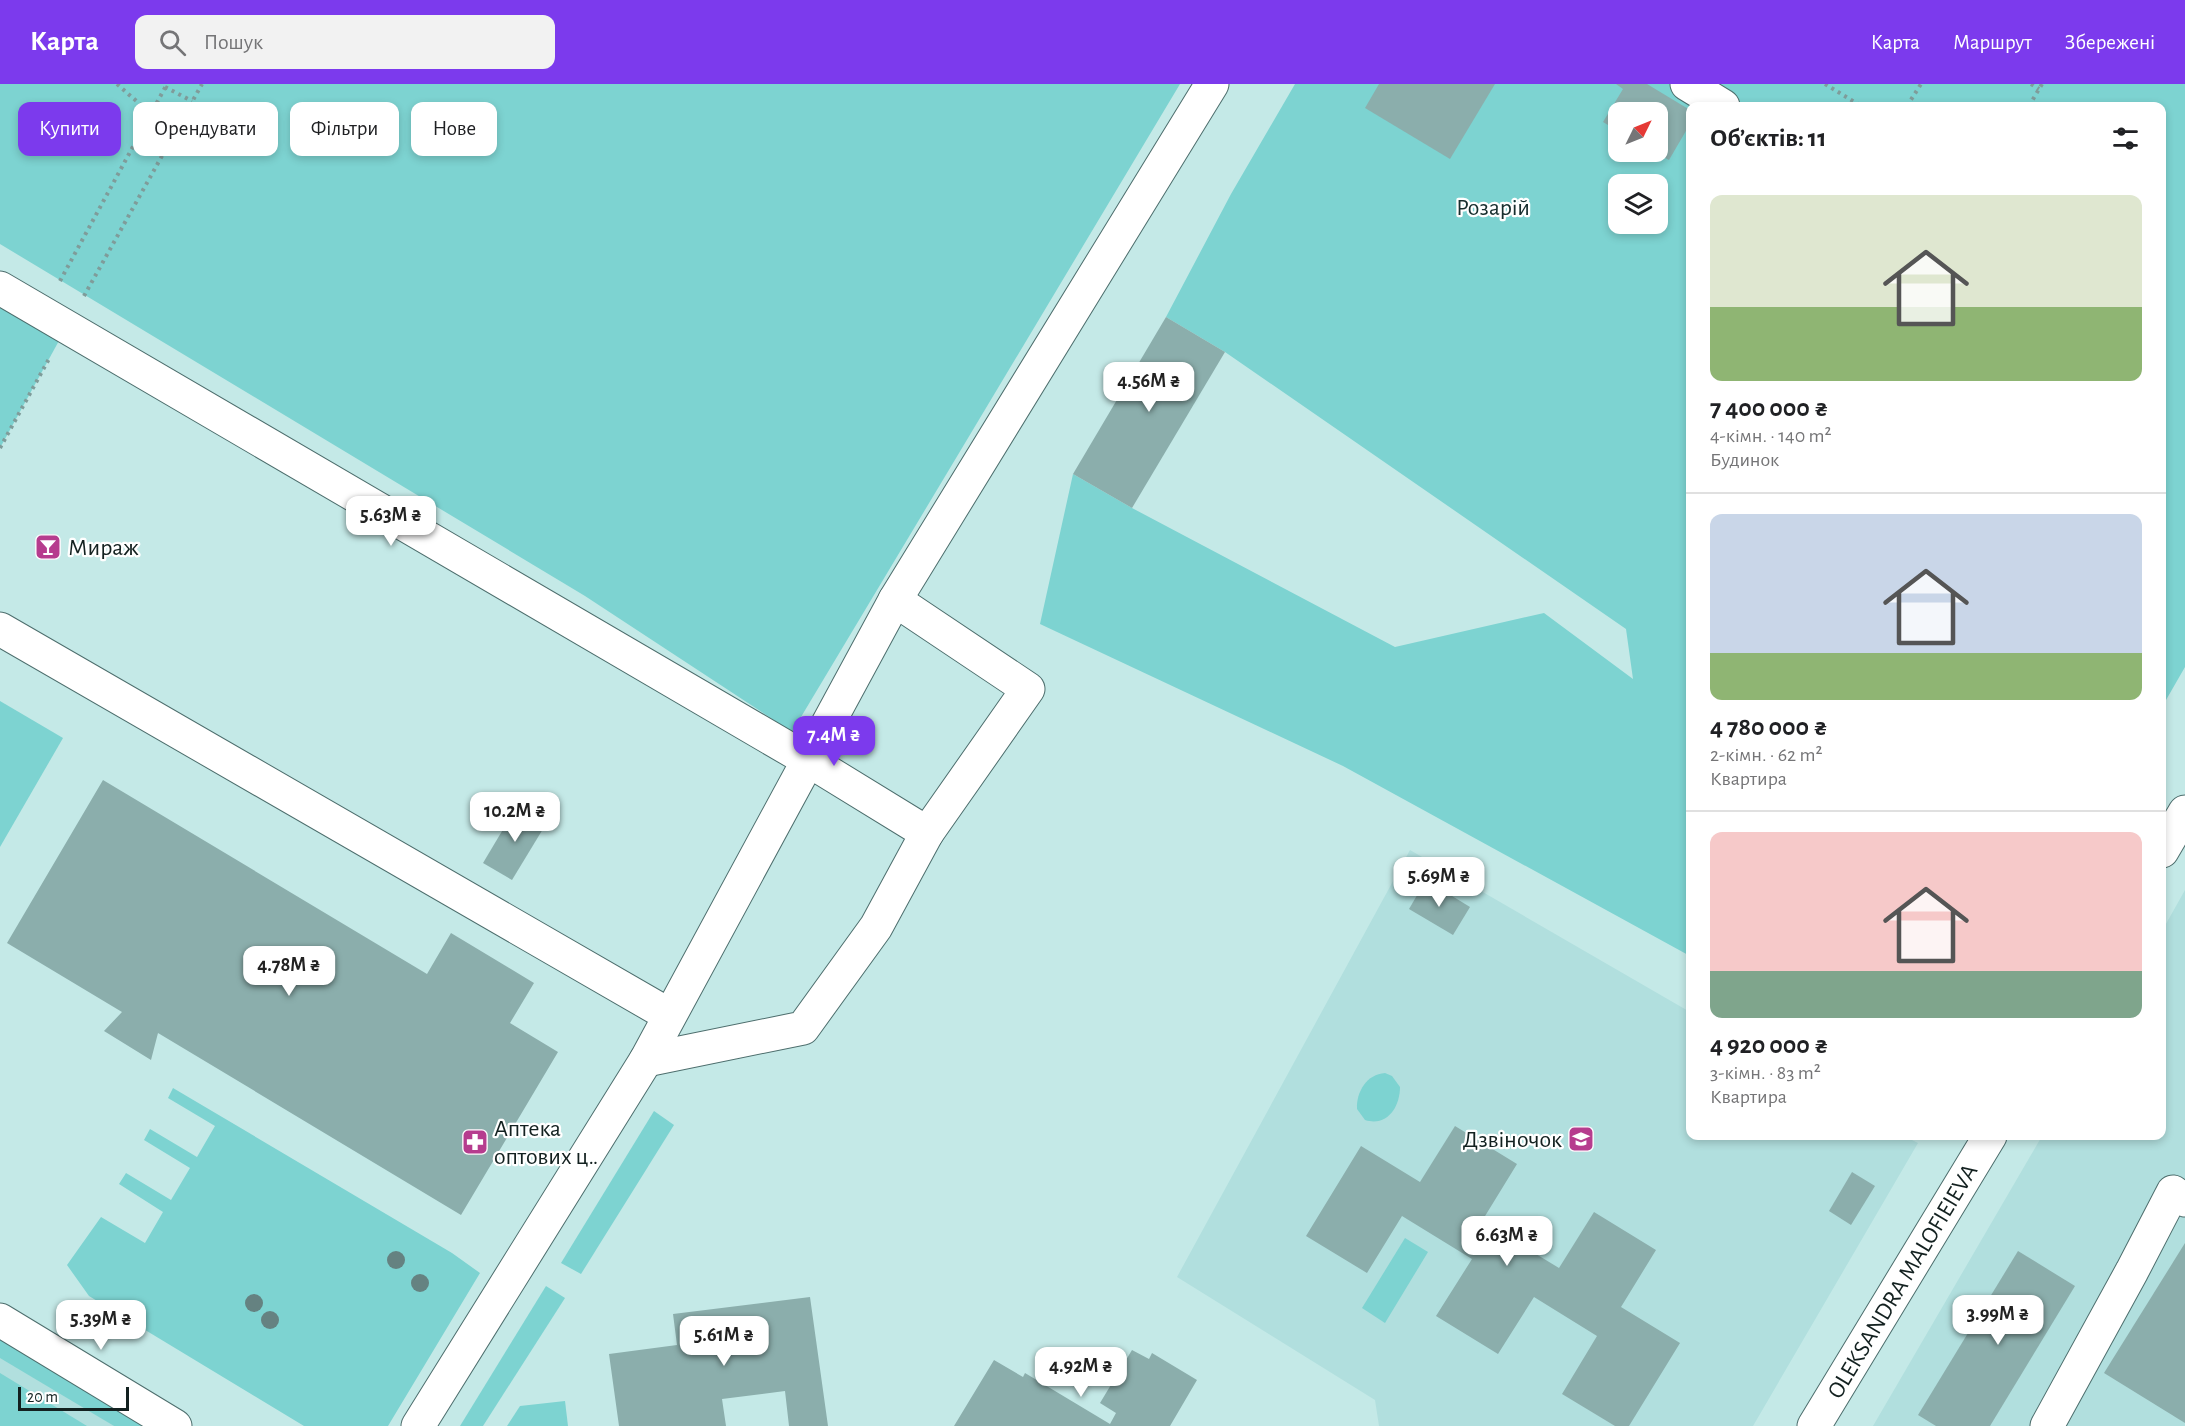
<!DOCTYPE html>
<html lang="uk">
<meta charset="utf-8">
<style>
body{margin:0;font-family:"Alegreya Sans",sans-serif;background:#f2f2f2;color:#202124;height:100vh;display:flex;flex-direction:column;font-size:22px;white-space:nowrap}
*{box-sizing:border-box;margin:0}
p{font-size:20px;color:#757577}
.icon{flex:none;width:33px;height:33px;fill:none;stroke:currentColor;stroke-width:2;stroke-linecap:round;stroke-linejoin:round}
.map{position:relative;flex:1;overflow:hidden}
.details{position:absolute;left:1686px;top:18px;width:480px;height:1038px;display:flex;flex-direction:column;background:#fff;border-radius:12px;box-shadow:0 3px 9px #0003}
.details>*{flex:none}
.hud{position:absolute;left:18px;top:18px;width:570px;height:54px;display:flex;gap:12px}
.needle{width:39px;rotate:47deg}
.buttons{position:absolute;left:1608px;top:18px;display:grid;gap:12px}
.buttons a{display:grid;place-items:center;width:60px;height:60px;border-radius:12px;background:#fff;box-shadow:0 3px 9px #0003;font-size:30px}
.scale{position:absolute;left:18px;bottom:15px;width:111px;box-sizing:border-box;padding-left:6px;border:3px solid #132120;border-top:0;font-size:16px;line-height:21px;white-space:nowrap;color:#132120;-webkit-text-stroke:4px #fff;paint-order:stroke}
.price{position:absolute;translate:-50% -51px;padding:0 14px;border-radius:12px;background:#fff;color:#222;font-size:20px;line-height:39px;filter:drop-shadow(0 2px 3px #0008)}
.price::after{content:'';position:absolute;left:50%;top:36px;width:18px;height:14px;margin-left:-9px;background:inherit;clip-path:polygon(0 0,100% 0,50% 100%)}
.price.selected{background:#7c3aed;color:#fff}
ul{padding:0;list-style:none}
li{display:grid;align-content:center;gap:12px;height:318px;padding:0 24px}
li+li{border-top:2px solid #e0e0e0}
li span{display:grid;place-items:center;height:186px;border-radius:12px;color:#555}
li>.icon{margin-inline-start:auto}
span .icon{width:108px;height:108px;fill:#fffc;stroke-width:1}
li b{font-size:26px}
h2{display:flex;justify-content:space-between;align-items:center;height:72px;padding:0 24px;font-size:26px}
.chip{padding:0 21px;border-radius:12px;background:#fff;box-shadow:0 3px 9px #0003;font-size:21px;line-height:54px}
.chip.selected{background:#7c3aed;color:#fff}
header{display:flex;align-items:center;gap:36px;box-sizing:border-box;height:84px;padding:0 30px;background:#7c3aed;color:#fff}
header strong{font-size:28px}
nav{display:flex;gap:33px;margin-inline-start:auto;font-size:21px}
.search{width:420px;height:54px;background:#f2f2f2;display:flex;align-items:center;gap:15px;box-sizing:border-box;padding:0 21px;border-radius:12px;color:#757577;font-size:22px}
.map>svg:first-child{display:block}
.built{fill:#b1dfde}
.green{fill:#7dd3d1;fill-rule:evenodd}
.building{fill:#8baeac}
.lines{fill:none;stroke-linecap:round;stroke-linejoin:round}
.minor-casing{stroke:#4d6e6d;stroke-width:35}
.path{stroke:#7f9c9a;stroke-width:4;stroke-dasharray:3 4.5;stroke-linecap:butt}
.minor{stroke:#fff;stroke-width:33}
.tree{fill:#658281}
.labels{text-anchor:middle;stroke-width:4.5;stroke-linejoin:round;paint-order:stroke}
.park-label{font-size:24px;fill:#172e2e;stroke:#fff}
.poi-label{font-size:24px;fill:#132120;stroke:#fff;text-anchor:start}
.street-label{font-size:24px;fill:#132120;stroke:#fff}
</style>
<header>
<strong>Карта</strong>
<div class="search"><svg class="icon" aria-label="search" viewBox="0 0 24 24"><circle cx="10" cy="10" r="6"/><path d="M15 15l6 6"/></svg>Пошук</div>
<nav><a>Карта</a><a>Маршрут</a><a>Збережені</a></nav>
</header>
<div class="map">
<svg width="2185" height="1342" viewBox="0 0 2185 1342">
<rect width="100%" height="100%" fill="#c4e9e7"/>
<g class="built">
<polygon points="1410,766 1690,928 1690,1052 1904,1052 1918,1059 1753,1342 1379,1342 1375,1316 1177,1193"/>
<polygon points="2185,806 2185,1342 1873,1342 2042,1052 2162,1052 2162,847"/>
<polygon points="0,1269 114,1342 0,1342"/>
</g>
<g class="green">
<polygon points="0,0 1180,0 792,648 585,512 0,160"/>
<path d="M1295 0H2185V583L2162 623V22H1690V872L1343 682 1040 540 1073 390 1132 424 1395 563 1544 529 1633 595 1626 545 1225 268 1166 233 1231 110ZM1618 28H1658V68H1618ZM1618 100H1658V140H1618Z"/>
<polygon points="0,204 66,244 0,364"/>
<polygon points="0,617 63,654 0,763"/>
<path d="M1385 989 1392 992 1400 1003C1400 1023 1387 1043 1365 1036L1357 1025C1356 1008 1367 990 1385 989Z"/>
<polygon points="173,1004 452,1169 480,1189 388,1342 304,1342 89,1212 67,1181 101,1133 145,1159 163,1128 119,1100 126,1089 171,1116 190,1084 144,1056 150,1045 197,1073 215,1042 168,1014"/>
<polygon points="654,1027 674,1041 581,1190 561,1179"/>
<polygon points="1405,1154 1428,1168 1385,1239 1362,1224"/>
<polygon points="546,1202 565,1214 483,1342 460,1342"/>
<polygon points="0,1253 147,1342 114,1342 0,1274"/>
<polygon points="0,1289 87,1342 0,1342"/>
<polygon points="565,1317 568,1342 507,1342 520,1322"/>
</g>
<g class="building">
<polygon points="1379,0 1495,0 1450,75 1365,24"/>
<polygon points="1616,0 1647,0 1690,26 1690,40 1669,76 1654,68 1658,68 1658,28 1618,28 1618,47 1603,38 1623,5"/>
<polygon points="1166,233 1225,268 1132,424 1073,390"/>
<polygon points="103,696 427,890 451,849 534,899 510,939 558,968 461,1131 158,949 151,976 104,947 122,928 7,859"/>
<polygon points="517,722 546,740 512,796 483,779"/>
<polygon points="1426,796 1470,823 1453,851 1409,825"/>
<polygon points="1455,1042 1517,1080 1482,1137 1559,1184 1594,1128 1656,1166 1621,1223 1680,1259 1629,1342 1615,1342 1562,1310 1597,1252 1534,1213 1498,1270 1436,1232 1472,1175 1402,1132 1367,1189 1306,1152 1361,1062 1420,1098"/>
<polygon points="1852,1088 1875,1102 1851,1141 1829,1127"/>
<polygon points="2185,1159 2185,1339 2104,1289"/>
<polygon points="2018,1167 2075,1202 1990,1342 1936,1342 1918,1331"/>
<polygon points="810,1213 828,1342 789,1342 785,1307 722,1315 726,1342 619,1342 609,1270 677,1261 673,1230"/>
<polygon points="1132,1266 1149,1275 1152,1269 1197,1296 1170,1342 954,1342 994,1276 1023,1293 1025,1289 1110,1340 1116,1329 1100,1319"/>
</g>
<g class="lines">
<g class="minor-casing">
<g id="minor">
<polyline points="1687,0 1723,22"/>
<polyline points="0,204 808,676 927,749"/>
<polyline points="0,545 669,931"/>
<polyline points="2162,767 2185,728"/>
<polyline points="646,976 803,944 876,843 927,749 1028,605 895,516"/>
<polyline points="0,1236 175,1342"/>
<polyline points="418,1342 646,976 895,516 1212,0"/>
<polyline points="1814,1342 1990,1052"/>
<polyline points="2047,1342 2132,1187 2173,1108 2185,1116"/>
</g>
</g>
<g class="path">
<polyline points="117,0 150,29"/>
<polyline points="1825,0 1861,22"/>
<polyline points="2031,0 2039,5"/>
<polyline points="165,3 192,17"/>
<polyline points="1907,22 1921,0"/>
<polyline points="2029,22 2042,0"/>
<polyline points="60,197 167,0"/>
<polyline points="84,212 202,0"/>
<polyline points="0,364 50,273"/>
</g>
<use href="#minor" class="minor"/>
</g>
<g class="tree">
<circle cx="396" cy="1176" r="9"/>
<circle cx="420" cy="1199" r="9"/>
<circle cx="254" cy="1219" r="9"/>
<circle cx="270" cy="1236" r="9"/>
</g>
<defs>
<g id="bar-square" transform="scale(1.35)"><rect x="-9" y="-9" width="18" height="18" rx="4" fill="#b63c8e" stroke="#fff"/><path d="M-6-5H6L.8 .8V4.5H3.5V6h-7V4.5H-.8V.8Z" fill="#fff"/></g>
<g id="school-square" transform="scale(1.35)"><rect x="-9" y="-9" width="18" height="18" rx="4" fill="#b63c8e" stroke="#fff"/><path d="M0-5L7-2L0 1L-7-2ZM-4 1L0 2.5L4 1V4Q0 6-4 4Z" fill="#fff"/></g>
<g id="pharmacy-square" transform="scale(1.35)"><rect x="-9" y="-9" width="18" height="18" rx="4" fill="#b63c8e" stroke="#fff"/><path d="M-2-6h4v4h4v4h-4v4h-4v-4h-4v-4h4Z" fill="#fff"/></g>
</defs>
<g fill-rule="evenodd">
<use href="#bar-square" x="48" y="463"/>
<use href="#school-square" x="1581" y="1055"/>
<use href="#pharmacy-square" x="475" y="1058"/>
</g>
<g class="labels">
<g class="park-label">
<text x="1493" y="131">Розарій</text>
</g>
<g class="poi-label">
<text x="68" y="471">Мираж</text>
<text x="494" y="1052">Аптека<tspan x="494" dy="28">оптових ц‥</tspan></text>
<text x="1562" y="1063" text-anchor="end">Дзвіночок</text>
</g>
<g class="street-label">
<text transform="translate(1902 1197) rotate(-59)" y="8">OLEKSANDRA MALOFIEIEVA</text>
</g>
</g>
</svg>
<div class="buttons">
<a><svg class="needle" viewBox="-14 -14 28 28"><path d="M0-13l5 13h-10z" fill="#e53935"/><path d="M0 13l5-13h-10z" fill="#757577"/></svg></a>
<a><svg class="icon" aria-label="layers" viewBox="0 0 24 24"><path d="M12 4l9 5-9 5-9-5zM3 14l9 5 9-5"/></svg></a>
</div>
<div class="scale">20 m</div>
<b class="price" style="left:1149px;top:329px">4.56M ₴</b>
<b class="price" style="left:391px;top:463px">5.63M ₴</b>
<b class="price selected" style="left:834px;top:683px">7.4M ₴</b>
<b class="price" style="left:515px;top:759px">10.2M ₴</b>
<b class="price" style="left:1439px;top:824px">5.69M ₴</b>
<b class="price" style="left:289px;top:913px">4.78M ₴</b>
<b class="price" style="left:1507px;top:1183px">6.63M ₴</b>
<b class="price" style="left:1998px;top:1262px">3.99M ₴</b>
<b class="price" style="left:101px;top:1267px">5.39M ₴</b>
<b class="price" style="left:724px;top:1283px">5.61M ₴</b>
<b class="price" style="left:1081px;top:1314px">4.92M ₴</b>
<div class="hud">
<a class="chip selected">Купити</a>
<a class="chip">Орендувати</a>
<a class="chip">Фільтри</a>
<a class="chip">Нове</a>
</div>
<section class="details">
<h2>Об’єктів: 11<svg class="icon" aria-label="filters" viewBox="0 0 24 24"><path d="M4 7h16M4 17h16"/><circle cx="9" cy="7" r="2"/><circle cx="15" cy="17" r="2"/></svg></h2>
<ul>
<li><span style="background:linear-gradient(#dfe7d0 60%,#8fb573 0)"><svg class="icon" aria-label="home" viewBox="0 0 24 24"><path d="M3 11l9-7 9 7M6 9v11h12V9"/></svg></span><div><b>7 400 000 ₴</b><p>4-кімн. · 140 m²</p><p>Будинок</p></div></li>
<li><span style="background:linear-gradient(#c9d6e8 75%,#8fb573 0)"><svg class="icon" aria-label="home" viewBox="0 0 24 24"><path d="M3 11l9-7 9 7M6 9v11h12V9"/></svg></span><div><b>4 780 000 ₴</b><p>2-кімн. · 62 m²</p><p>Квартира</p></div></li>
<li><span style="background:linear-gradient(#f6c9c9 75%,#7fa58c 0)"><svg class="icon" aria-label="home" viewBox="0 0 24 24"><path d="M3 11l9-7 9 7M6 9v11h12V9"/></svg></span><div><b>4 920 000 ₴</b><p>3-кімн. · 83 m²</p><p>Квартира</p></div></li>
</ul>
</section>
</div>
